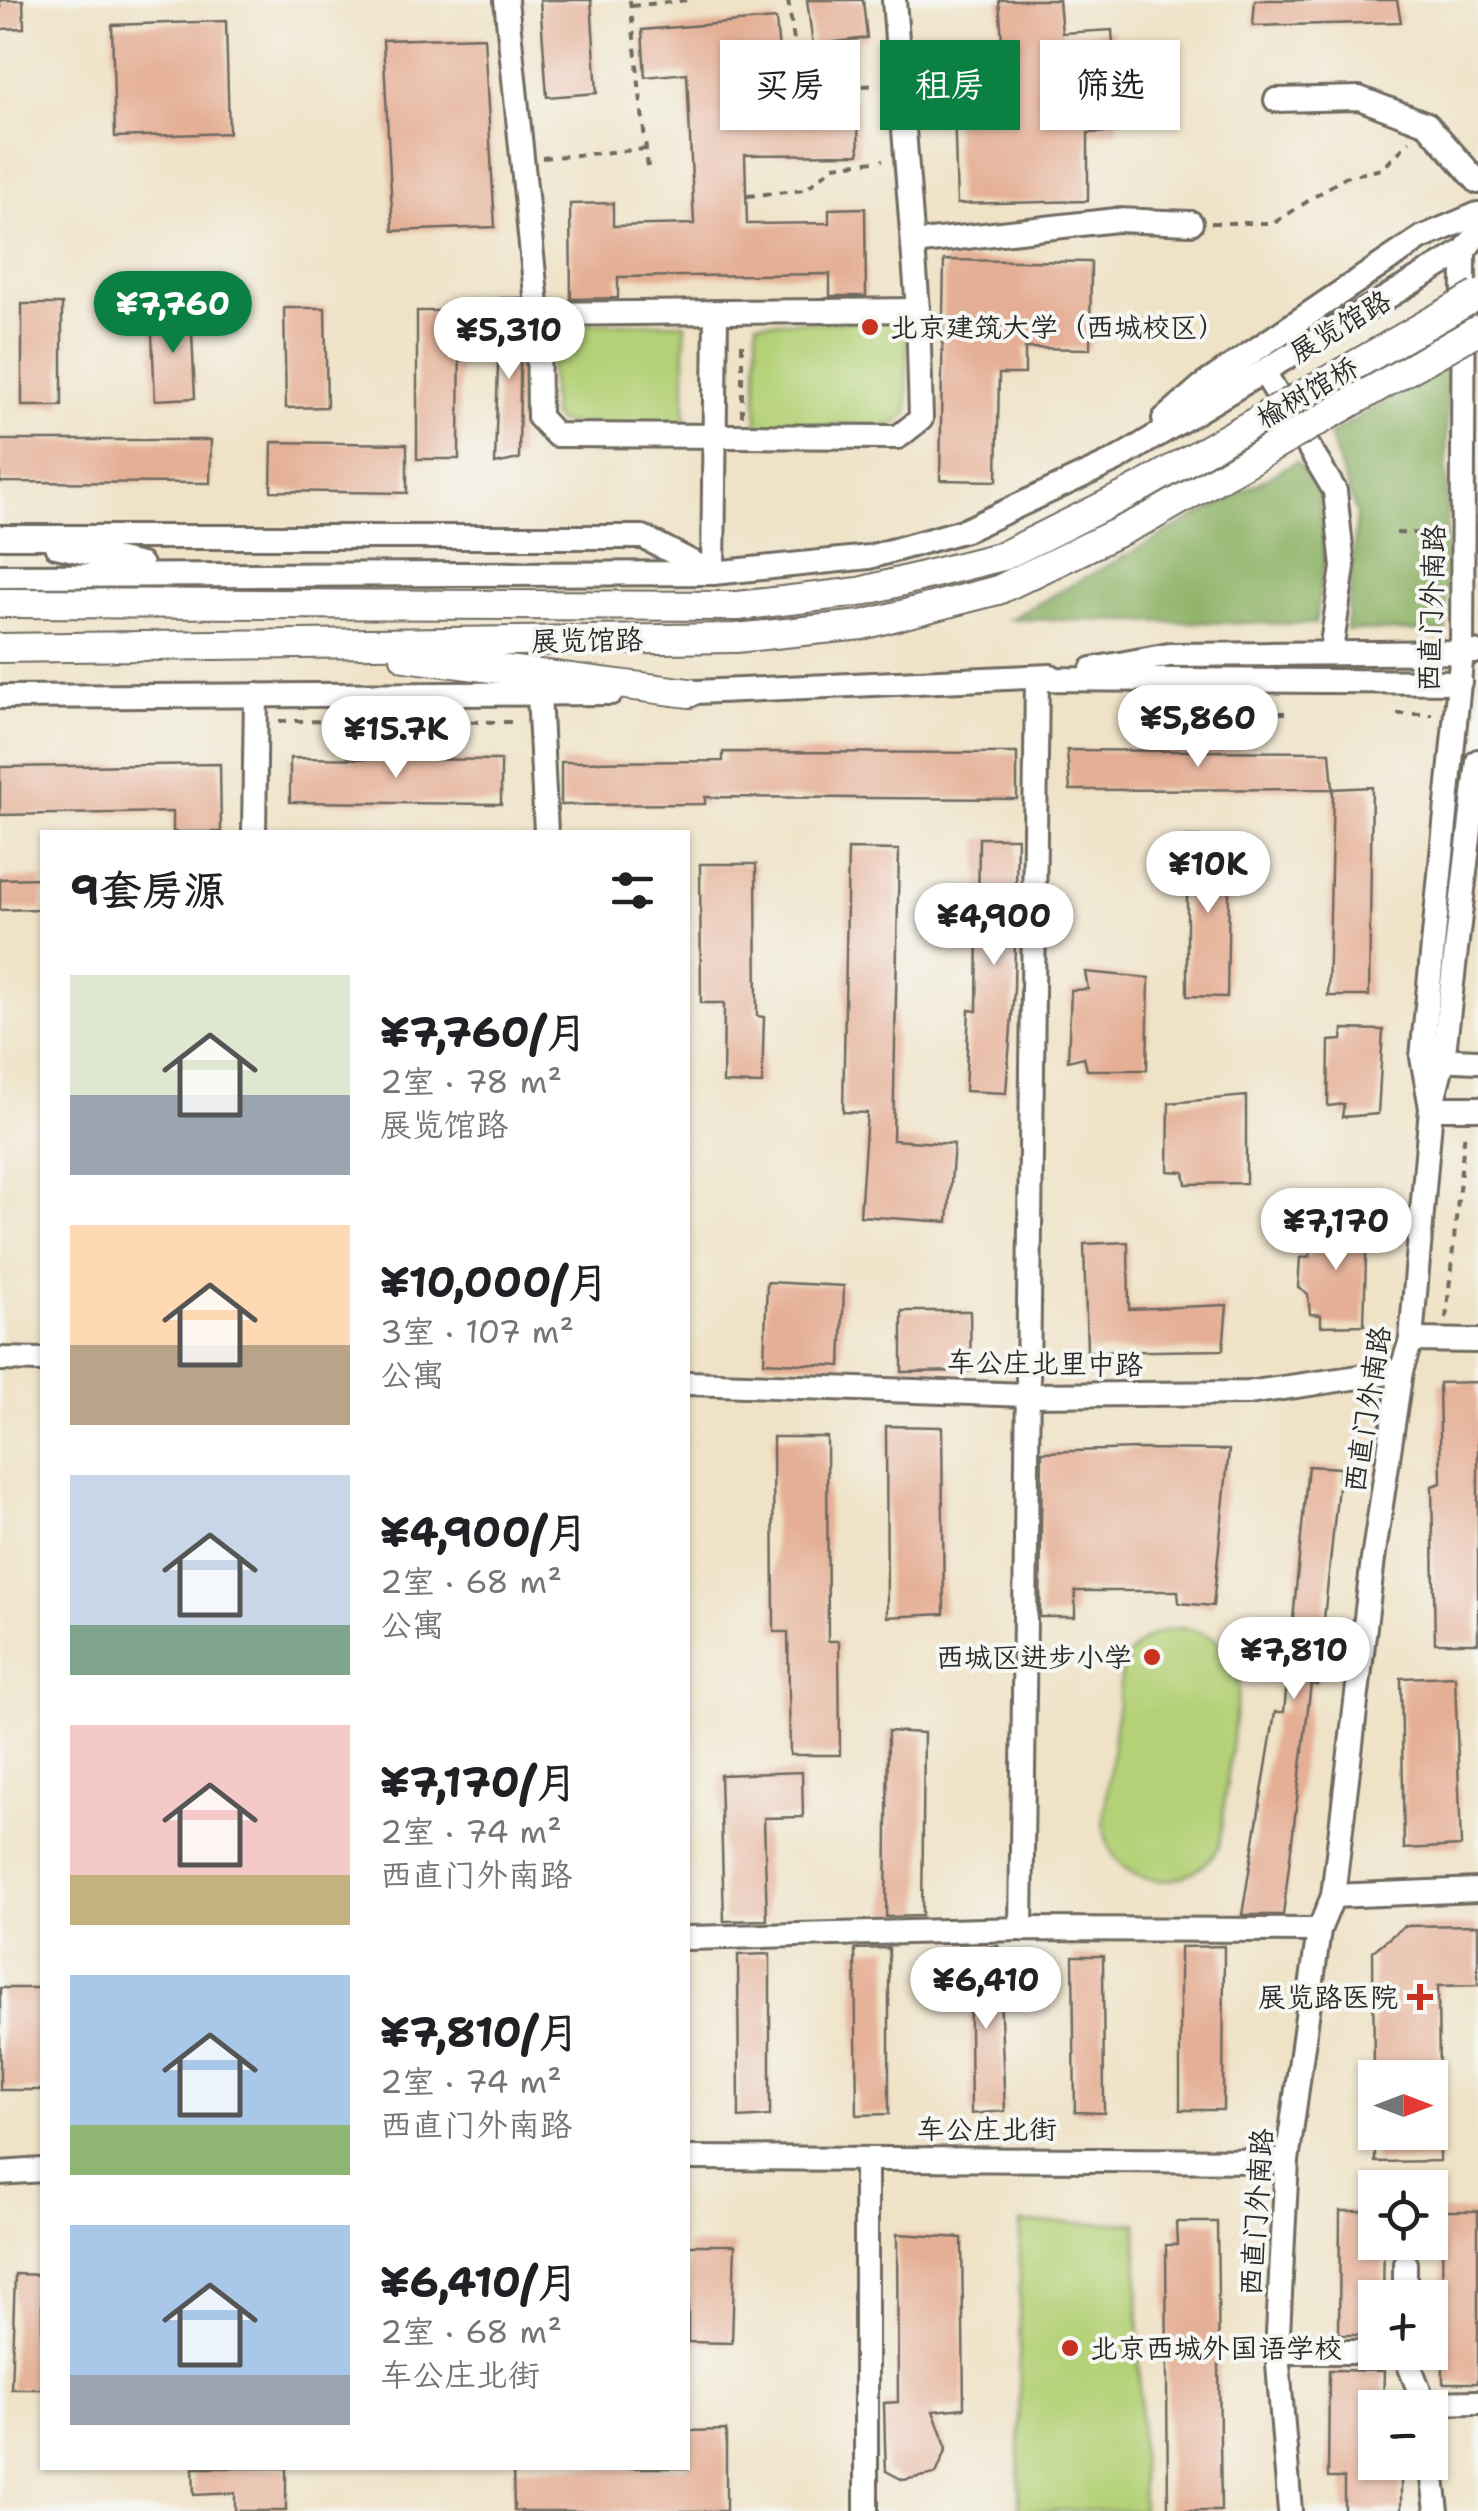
<!DOCTYPE html>
<html lang="zh">
<meta charset="utf-8">
<style>
body{margin:0;font-family:"Shantell Sans","LXGW WenKai TC",sans-serif;background:#f2f2f2;color:#202124;height:100vh;display:flex;flex-direction:column;font-size:38px;white-space:nowrap}
*{box-sizing:border-box;margin:0}
p{font-size:32px;color:#757577}
.icon{flex:none;width:55px;height:55px;fill:none;stroke:currentColor;stroke-width:2;stroke-linecap:round;stroke-linejoin:round}
.map{position:relative;flex:1;overflow:hidden}
.sheet{position:absolute;left:40px;top:830px;width:650px;height:1640px;display:flex;flex-direction:column;background:#fff;border-radius:0px;box-shadow:0 2px 8px #0004}
.sheet>*{flex:none}
.top-card{position:absolute;left:720px;top:40px;width:608px;height:90px;display:flex;gap:20px}
.needle{width:65px;rotate:90deg}
.controls{position:absolute;left:1358px;top:2060px;display:grid;gap:20px}
.controls a{display:grid;place-items:center;width:90px;height:90px;border-radius:0px;background:#fff;box-shadow:0 2px 8px #0004;font-size:50px}
.price{position:absolute;translate:-50% -85px;padding:0 22px;border-radius:35px;background:#fff;color:#222;font-size:32px;line-height:65px;filter:drop-shadow(0 2px 5px #0008)}
.price::after{content:'';position:absolute;left:50%;top:60px;width:30px;height:22px;margin-left:-15px;background:inherit;clip-path:polygon(0 0,100% 0,50% 100%)}
.price.current{background:#0b8043;color:#fff}
ul{padding:0;list-style:none}
li{display:flex;align-items:center;gap:30px;height:250px;padding:0 30px}
li span{display:grid;place-items:center;flex:none;width:280px;height:200px;border-radius:0px;color:#555}
li>.icon{margin-inline-start:auto}
span .icon{width:120px;height:120px;fill:#fffc;stroke-width:1}
li b{font-size:42px}
h2{display:flex;justify-content:space-between;align-items:center;height:120px;padding:0 30px;font-size:42px}
.pill{padding:0 35px;border-radius:0px;background:#fff;box-shadow:0 2px 8px #0004;font-size:35px;line-height:90px}
.pill.current{background:#0b8043;color:#fff}
.map>svg:first-child{display:block}
.green{fill:#b4d177;stroke:#707e51;stroke-width:2.5}
.forest{fill:#8fb368;stroke:#5d6f4a;stroke-width:2.5}
.building{fill:#e5af95}
.lines{fill:none;stroke-linecap:round;stroke-linejoin:round}
.minor-casing{stroke:#706b61;stroke-width:28}
.major-casing{stroke:#706b61;stroke-width:32}
.path{stroke:#706b61;stroke-width:4;stroke-dasharray:8 8;stroke-linecap:butt}
.minor{stroke:#fff;stroke-width:22}
.major{stroke:#fff;stroke-width:28}
.major-bridge-casing{stroke:#706b61;stroke-width:32;stroke-linecap:butt}
.major-bridge{stroke:#fff;stroke-width:28}
.poi-dot{fill:#c8321e;stroke:#f6f6f2;stroke-width:4}
.labels{text-anchor:middle;stroke-width:8;stroke-linejoin:round;paint-order:stroke}
.street-label{font-size:28px;fill:#2b2b2b;stroke:#f6f6f2}
.poi-label{font-size:28px;fill:#2b2b2b;stroke:#f6f6f2;text-anchor:start}
</style>
<div class="map">
<svg width="1478" height="2511" viewBox="0 0 1478 2511">
<rect width="100%" height="100%" fill="#f6f6f2"/>
<filter id="ink" filterUnits="userSpaceOnUse"><feTurbulence type="fractalNoise" baseFrequency=".01" numOctaves="2"/><feDisplacementMap in="SourceGraphic" scale="20" xChannelSelector="R" yChannelSelector="G"/><feConvolveMatrix kernelMatrix="1 2 1 2 8 2 1 2 1" color-interpolation-filters="sRGB"/></filter>
<filter id="wash" filterUnits="userSpaceOnUse"><feTurbulence type="fractalNoise" baseFrequency=".0048" numOctaves="4" result="noise"/><feDisplacementMap in="SourceGraphic" scale="40" xChannelSelector="R" yChannelSelector="G"/><feGaussianBlur stdDeviation="2.25" result="paint"/><feColorMatrix in="noise" values="0 0 0 0 0 0 0 0 0 0 0 0 0 0 0 0 0 1.4 0 .05"/><feComposite in="paint" operator="in"/></filter>
<g filter="url(#wash)">
<rect width="100%" height="100%" fill="#efe2c6"/>
<g class="green">
<polygon points="906,321 908,413 894,425 757,426 757,322"/>
<polygon points="549,323 685,323 685,428 559,423 552,416"/>
<path d="M1178 1628C1214 1631 1235 1648 1239 1685L1219 1847C1183 1901 1104 1888 1104 1818L1122 1667C1135 1642 1150 1632 1178 1628Z"/>
<polygon points="1020,2223 1137,2223 1142,2511 1019,2511"/>
</g>
<g class="forest">
<polygon points="1447,364 1446,632 1346,630 1357,515 1329,435"/>
<polygon points="1296,462 1319,489 1325,558 1315,624 1010,619"/>
</g>
<g id="blocks">
<g class="building">
<polygon points="0,0 23,0 24,28 0,29"/>
<polygon points="540,0 591,0 597,93 547,97"/>
<polygon points="807,0 863,0 867,38 813,45"/>
<polygon points="999,0 1059,0 1062,33 1112,30 1119,132 1088,133 1088,201 957,204 952,42 1002,40"/>
<polygon points="1255,0 1397,0 1401,22 1253,26"/>
<polygon points="776,19 780,64 742,68 743,102 857,101 859,154 745,155 747,224 829,223 829,209 865,208 866,296 830,296 830,274 618,277 618,298 571,299 570,204 613,203 613,226 694,224 687,73 645,77 642,30"/>
<polygon points="226,21 229,133 115,137 112,25"/>
<polygon points="484,37 495,227 393,231 383,40"/>
<polygon points="944,260 1091,262 1090,349 1025,348 1025,374 999,374 997,481 940,480"/>
<polygon points="500,298 521,298 519,459 495,464"/>
<rect x="22" y="304" width="40" height="102"/>
<polygon points="284,308 325,308 327,407 286,408"/>
<polygon points="191,311 195,398 155,400 151,313"/>
<polygon points="417,311 460,311 459,459 417,459"/>
<polygon points="0,440 211,440 210,483 0,482"/>
<polygon points="272,442 407,444 407,493 271,491"/>
<polygon points="1067,750 1330,752 1333,789 1070,790"/>
<polygon points="723,752 1017,753 1017,799 705,797 705,804 561,805 561,762 723,761"/>
<polygon points="290,758 501,760 501,804 290,802"/>
<polygon points="220,764 221,832 173,832 173,812 0,815 0,767"/>
<polygon points="1372,787 1369,996 1328,996 1333,789"/>
<polygon points="1187,837 1230,838 1227,997 1187,996"/>
<polygon points="979,838 1017,838 1014,989 1006,1093 965,1091 969,1010 977,1011"/>
<polygon points="848,849 899,850 893,1140 954,1144 948,1222 860,1216 867,1113 843,1112"/>
<polygon points="700,864 756,864 757,1016 764,1017 762,1084 723,1083 724,1003 701,1003"/>
<polygon points="42,878 42,909 0,910 0,879"/>
<polygon points="1085,972 1149,978 1147,1070 1087,1070 1084,1057 1068,1061 1071,990 1088,989"/>
<polygon points="1343,1029 1383,1030 1378,1114 1342,1117 1344,1104 1328,1106 1329,1041 1342,1040"/>
<polygon points="1246,1096 1246,1183 1186,1184 1184,1172 1168,1171 1169,1103"/>
<polygon points="1319,1221 1367,1225 1364,1325 1321,1326 1321,1315 1310,1314 1308,1294 1298,1287 1300,1258 1310,1256 1308,1231 1321,1231"/>
<polygon points="1128,1242 1129,1309 1227,1305 1223,1350 1087,1352 1084,1244"/>
<polygon points="767,1282 844,1286 841,1366 764,1362"/>
<polygon points="902,1311 970,1311 971,1371 902,1372"/>
<polygon points="1478,1382 1478,1643 1435,1643 1432,1486 1441,1483 1439,1383"/>
<polygon points="886,1426 942,1427 944,1614 887,1617"/>
<polygon points="773,1437 827,1437 828,1641 839,1641 840,1755 790,1755 788,1632 774,1632"/>
<polygon points="1137,1449 1229,1450 1213,1606 1179,1603 1178,1591 1075,1591 1075,1617 1040,1617 1042,1452"/>
<polygon points="1308,1466 1340,1468 1317,1685 1311,1684 1283,1915 1242,1915 1275,1712 1284,1712"/>
<polygon points="1455,1676 1461,1846 1404,1849 1401,1678"/>
<polygon points="888,1731 924,1733 922,1916 886,1917"/>
<polygon points="802,1772 803,1817 764,1818 767,1920 724,1921 720,1775"/>
<polygon points="1478,1925 1478,1985 1438,1986 1439,2078 1374,2078 1373,1951 1404,1926"/>
<polygon points="998,1946 1005,2111 971,2114 969,1949"/>
<polygon points="1224,1946 1223,2110 1180,2110 1180,1947"/>
<polygon points="889,1948 889,2114 857,2115 855,1949"/>
<polygon points="770,1954 770,2116 739,2118 738,1955"/>
<polygon points="1073,1956 1103,1956 1104,2113 1075,2112"/>
<rect x="0" y="1988" width="42" height="102"/>
<polygon points="1375,2132 1440,2132 1440,2161 1375,2162"/>
<polygon points="1340,2211 1375,2211 1375,2242 1384,2242 1383,2298 1375,2298 1375,2335 1339,2335"/>
<polygon points="1442,2211 1478,2211 1478,2383 1443,2383"/>
<polygon points="1176,2222 1217,2222 1221,2511 1168,2511 1166,2245 1177,2245"/>
<polygon points="897,2234 962,2238 964,2408 933,2411 947,2448 936,2474 903,2480 886,2471 885,2445 884,2403 898,2402"/>
<polygon points="688,2245 735,2245 732,2343 688,2342"/>
<polygon points="15,2274 42,2275 42,2389 11,2389"/>
<polygon points="1329,2370 1384,2371 1383,2408 1375,2408 1375,2462 1382,2462 1382,2477 1401,2477 1401,2511 1344,2511 1344,2478 1328,2478"/>
<polygon points="726,2430 726,2511 514,2511 513,2468 688,2468 688,2431"/>
<polygon points="193,2468 286,2468 286,2511 235,2511 235,2493 194,2495"/>
</g>
</g>
</g>
<g filter="url(#ink)">
<use href="#blocks" fill-opacity="0" stroke="#706b61" stroke-width="2.5"/>
<g class="lines">
<g class="minor-casing">
<g id="minor">
<polyline points="506,0 538,314 918,310"/>
<polyline points="1276,100 1359,98 1427,124 1478,182"/>
<polyline points="913,243 1116,220 1191,223"/>
<polyline points="538,314 539,417 556,435 898,437 921,419 918,310 894,0"/>
<polyline points="1264,372 1335,491 1343,567 1331,651"/>
<polyline points="1164,419 1202,386 1421,238 1478,214"/>
<polyline points="0,537 643,537 713,573 716,313"/>
<polyline points="56,546 141,565"/>
<polyline points="0,576 713,573 869,557 966,530 1116,460 1464,251 1478,233"/>
<polyline points="1092,669 1169,655 1474,652"/>
<polyline points="673,693 1051,676"/>
<polyline points="539,694 546,832"/>
<polyline points="0,697 611,693"/>
<polyline points="254,832 256,695"/>
<polyline points="1432,1059 1478,1061"/>
<polyline points="1433,1100 1443,1061 1478,761"/>
<polyline points="1431,1108 1478,1108"/>
<polyline points="1411,1340 1478,1341"/>
<polyline points="0,1359 42,1360"/>
<polyline points="688,1383 1028,1395 1248,1393 1401,1371"/>
<polyline points="1333,1896 1478,1890"/>
<polyline points="1021,1929 1037,679 1460,682"/>
<polyline points="688,1938 1021,1929 1319,1930"/>
<polyline points="688,2158 1287,2161"/>
<polyline points="866,2159 866,2511"/>
<polyline points="0,2173 42,2170"/>
<polyline points="1405,2298 1405,2264"/>
<polyline points="1277,2352 1375,2352"/>
<polyline points="1404,2352 1424,2403 1478,2402"/>
<polyline points="1430,2455 1437,2511"/>
<polyline points="1290,2511 1277,2352 1287,2161 1319,1930 1333,1896 1373,1559 1401,1371 1411,1340 1431,1108 1422,1057 1462,652 1464,251"/>
</g>
</g>
<g class="major-casing">
<g id="major">
<polyline points="0,603 738,606 859,592 1003,556 1136,490"/>
<polyline points="0,648 736,638 862,625 998,590 1152,516"/>
<polyline points="405,657 689,693"/>
</g>
</g>
<g class="path">
<polyline points="630,0 648,168"/>
<polyline points="788,0 796,54 812,89 879,85"/>
<polyline points="631,6 687,0"/>
<polyline points="542,158 646,149"/>
<polyline points="747,196 805,190 834,166 883,160"/>
<polyline points="1211,223 1274,223 1345,177 1382,169 1410,141"/>
<polyline points="742,416 742,336"/>
<polyline points="1396,533 1442,534"/>
<polyline points="1161,700 1161,712 1288,713"/>
<polyline points="1397,714 1432,714"/>
<polyline points="279,721 518,722"/>
<polyline points="1446,1319 1465,1130"/>
</g>
<use href="#minor" class="minor"/>
<use href="#major" class="major"/>
<g class="major-bridge-casing">
<g id="major-bridge">
<polyline points="1136,490 1478,295"/>
<polyline points="1152,516 1478,330"/>
</g>
</g>
<use href="#major-bridge" class="major-bridge"/>
</g>
</g>
<g class="poi-dot">
<circle cx="870" cy="327" r="10"/>
<circle cx="1152" cy="1657" r="10"/>
<path d="M1415 1982h10v10h10v10h-10v10h-10v-10h-10v-10h10z"/>
<circle cx="1070" cy="2348" r="10"/>
</g>
<g class="labels">
<g class="street-label">
<text transform="translate(1340 326) rotate(-31)" y="10">展览馆路</text>
<text transform="translate(1307 392) rotate(-30)" y="10">榆树馆桥</text>
<text transform="translate(1431 608) rotate(-88)" y="10">西直门外南路</text>
<text transform="translate(587 640) rotate(-1)" y="10">展览馆路</text>
<text transform="translate(1045 1363) rotate(1)" y="10">车公庄北里中路</text>
<text transform="translate(1367 1409) rotate(-81)" y="10">西直门外南路</text>
<text x="987" y="2139">车公庄北街</text>
<text transform="translate(1256 2212) rotate(-86)" y="10">西直门外南路</text>
</g>
<g class="poi-label">
<text x="890" y="337">北京建筑大学（西城校区）</text>
<text x="1132" y="1667" text-anchor="end">西城区进步小学</text>
<text x="1398" y="2007" text-anchor="end">展览路医院</text>
<text x="1090" y="2358">北京西城外国语学校</text>
</g>
</g>
</svg>
<div class="controls">
<a><svg class="needle" viewBox="-14 -14 28 28"><path d="M0-13l5 13h-10z" fill="#e53935"/><path d="M0 13l5-13h-10z" fill="#757577"/></svg></a>
<a><svg class="icon" aria-label="locate" viewBox="0 0 24 24"><circle cx="12" cy="12" r="6"/><path d="M12 2v4M12 18v4M2 12h4M18 12h4"/></svg></a>
<a>+</a>
<a>−</a>
</div>
<b class="price current" style="left:173px;top:356px">¥7,760</b>
<b class="price" style="left:509px;top:382px">¥5,310</b>
<b class="price" style="left:1198px;top:770px">¥5,860</b>
<b class="price" style="left:396px;top:781px">¥15.7K</b>
<b class="price" style="left:1208px;top:916px">¥10K</b>
<b class="price" style="left:994px;top:968px">¥4,900</b>
<b class="price" style="left:1336px;top:1273px">¥7,170</b>
<b class="price" style="left:1294px;top:1702px">¥7,810</b>
<b class="price" style="left:986px;top:2032px">¥6,410</b>
<div class="top-card">
<a class="pill">买房</a>
<a class="pill current">租房</a>
<a class="pill">筛选</a>
</div>
<section class="sheet">
<h2>9套房源<svg class="icon" aria-label="filters" viewBox="0 0 24 24"><path d="M4 7h16M4 17h16"/><circle cx="9" cy="7" r="2"/><circle cx="15" cy="17" r="2"/></svg></h2>
<ul>
<li><span style="background:linear-gradient(#dfe7d0 60%,#9aa5b1 0)"><svg class="icon" aria-label="home" viewBox="0 0 24 24"><path d="M3 11l9-7 9 7M6 9v11h12V9"/></svg></span><div><b>¥7,760/月</b><p>2室 · 78 m²</p><p>展览馆路</p></div></li>
<li><span style="background:linear-gradient(#ffd9b3 60%,#b9a48a 0)"><svg class="icon" aria-label="home" viewBox="0 0 24 24"><path d="M3 11l9-7 9 7M6 9v11h12V9"/></svg></span><div><b>¥10,000/月</b><p>3室 · 107 m²</p><p>公寓</p></div></li>
<li><span style="background:linear-gradient(#c9d6e8 75%,#7fa58c 0)"><svg class="icon" aria-label="home" viewBox="0 0 24 24"><path d="M3 11l9-7 9 7M6 9v11h12V9"/></svg></span><div><b>¥4,900/月</b><p>2室 · 68 m²</p><p>公寓</p></div></li>
<li><span style="background:linear-gradient(#f6c9c9 75%,#c2b280 0)"><svg class="icon" aria-label="home" viewBox="0 0 24 24"><path d="M3 11l9-7 9 7M6 9v11h12V9"/></svg></span><div><b>¥7,170/月</b><p>2室 · 74 m²</p><p>西直门外南路</p></div></li>
<li><span style="background:linear-gradient(#a9c7e8 75%,#8fb573 0)"><svg class="icon" aria-label="home" viewBox="0 0 24 24"><path d="M3 11l9-7 9 7M6 9v11h12V9"/></svg></span><div><b>¥7,810/月</b><p>2室 · 74 m²</p><p>西直门外南路</p></div></li>
<li><span style="background:linear-gradient(#a9c7e8 75%,#9aa5b1 0)"><svg class="icon" aria-label="home" viewBox="0 0 24 24"><path d="M3 11l9-7 9 7M6 9v11h12V9"/></svg></span><div><b>¥6,410/月</b><p>2室 · 68 m²</p><p>车公庄北街</p></div></li>
</ul>
</section>
</div>
